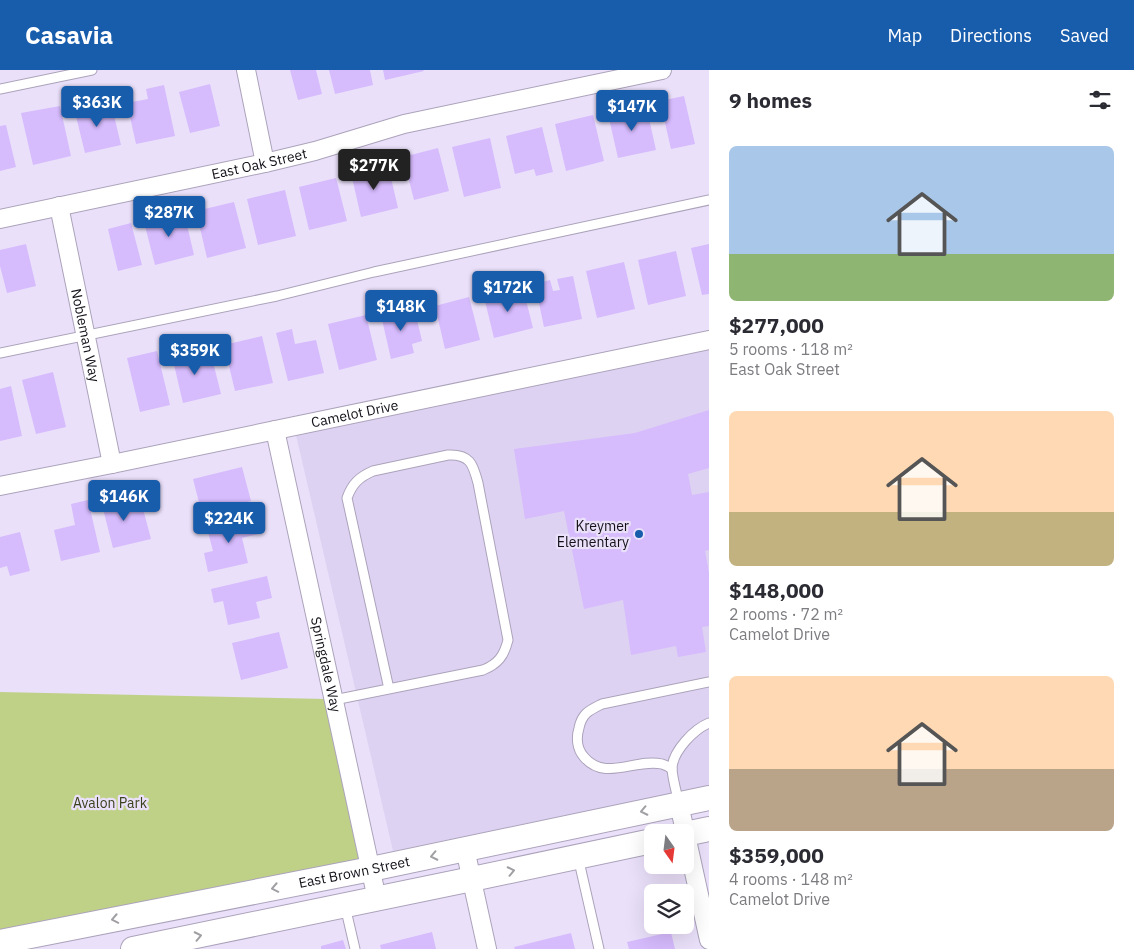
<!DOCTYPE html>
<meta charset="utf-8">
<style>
body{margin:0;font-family:"IBM Plex Sans",sans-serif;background:#f2f2f3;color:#2b2b33;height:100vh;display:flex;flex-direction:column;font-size:19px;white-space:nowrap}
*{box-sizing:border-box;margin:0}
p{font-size:16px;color:#7c7c81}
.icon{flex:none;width:28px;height:28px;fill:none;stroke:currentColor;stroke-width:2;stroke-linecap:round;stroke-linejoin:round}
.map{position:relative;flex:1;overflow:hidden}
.sheet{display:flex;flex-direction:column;background:#fff;width:425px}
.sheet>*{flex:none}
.needle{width:32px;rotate:166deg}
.tools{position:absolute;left:644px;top:754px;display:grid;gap:10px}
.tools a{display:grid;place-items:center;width:50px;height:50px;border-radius:8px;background:#fff;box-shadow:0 5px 20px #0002;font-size:25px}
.price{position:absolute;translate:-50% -42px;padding:0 11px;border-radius:5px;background:#185cac;color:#fff;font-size:16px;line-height:32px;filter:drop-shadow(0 1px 2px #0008)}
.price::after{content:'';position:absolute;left:50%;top:30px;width:15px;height:11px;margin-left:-8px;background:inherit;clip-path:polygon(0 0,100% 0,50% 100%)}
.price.on{background:#222;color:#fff}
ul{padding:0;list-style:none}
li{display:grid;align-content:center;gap:10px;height:265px;padding:0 20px}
li span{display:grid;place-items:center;height:155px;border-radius:8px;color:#555}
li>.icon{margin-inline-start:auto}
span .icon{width:90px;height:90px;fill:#fffc;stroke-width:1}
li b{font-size:21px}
h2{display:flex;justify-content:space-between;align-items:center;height:60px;padding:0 20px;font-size:21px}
header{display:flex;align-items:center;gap:30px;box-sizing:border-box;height:70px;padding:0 25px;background:#185cac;color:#fff}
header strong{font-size:24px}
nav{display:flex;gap:28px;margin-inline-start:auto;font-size:18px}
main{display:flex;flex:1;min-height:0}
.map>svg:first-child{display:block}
.built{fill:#ded2f2}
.green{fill:#bfd186}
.building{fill:#d6bbfd}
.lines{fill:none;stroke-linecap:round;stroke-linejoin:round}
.lane-casing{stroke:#aca3bb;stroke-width:11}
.street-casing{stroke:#aca3bb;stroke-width:20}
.secondary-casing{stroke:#aca3bb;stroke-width:26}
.lane{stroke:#fff;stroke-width:9}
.street{stroke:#fff;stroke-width:18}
.secondary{stroke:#fff;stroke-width:24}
.oneway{stroke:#a19fa3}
.poi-dot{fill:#185cac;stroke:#eae0fa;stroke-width:2}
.labels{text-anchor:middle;stroke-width:4.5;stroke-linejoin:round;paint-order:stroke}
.street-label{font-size:14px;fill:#131018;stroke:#eae0fa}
.poi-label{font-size:14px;fill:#131018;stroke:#eae0fa;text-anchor:end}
.park-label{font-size:14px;fill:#3a421c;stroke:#eae0fa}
</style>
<header>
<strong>Casavia</strong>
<nav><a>Map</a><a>Directions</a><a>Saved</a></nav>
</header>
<main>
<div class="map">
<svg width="709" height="879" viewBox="0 0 709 879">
<rect width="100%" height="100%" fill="#eae0fa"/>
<polygon class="built" points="709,274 709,716 393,781 295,361"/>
<polygon class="green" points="0,622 327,629 364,795 0,865"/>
<g class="building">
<polygon points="290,0 316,0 322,24 298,30"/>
<polygon points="329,0 370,0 373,15 335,24"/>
<polygon points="383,0 423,0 424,1 385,10"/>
<polygon points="210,14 220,56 190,63 179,22"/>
<polygon points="164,15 175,66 136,74 127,33 148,29 146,19"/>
<polygon points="684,26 695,74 671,79 660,31"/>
<polygon points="91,34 93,42 112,37 121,75 85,83 74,38"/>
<polygon points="646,35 656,80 618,88 608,44"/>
<polygon points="60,36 71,86 33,95 21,43"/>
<polygon points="593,45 604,91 566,101 555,54"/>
<polygon points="6,55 16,97 0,101 0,56"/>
<polygon points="542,57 553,102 536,106 534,99 515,104 506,66"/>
<polygon points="490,68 501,118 464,127 452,77"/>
<polygon points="438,78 449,121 414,130 403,87"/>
<polygon points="388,95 398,138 361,147 351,103"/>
<polygon points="336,108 347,151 309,160 299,117"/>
<polygon points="285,120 296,166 258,175 247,129"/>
<polygon points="234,132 246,178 207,188 196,141"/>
<polygon points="184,142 194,185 155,195 144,152"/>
<polygon points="131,153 142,195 118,201 108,159"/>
<polygon points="26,174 36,216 7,223 0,196 0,180"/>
<polygon points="709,174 709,224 702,225 691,178"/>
<polygon points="676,181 686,226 648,235 638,190"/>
<polygon points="624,192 635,239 597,248 586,201"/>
<polygon points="573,206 582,249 544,257 535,214 550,210 553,221 560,220 557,209"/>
<polygon points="523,218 533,258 494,268 483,223 500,219 503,234 511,232 508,222"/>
<polygon points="469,227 480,270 445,279 435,236"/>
<polygon points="414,237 422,271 412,274 414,283 391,289 381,245"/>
<polygon points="366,245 377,290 339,300 328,254"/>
<polygon points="292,259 295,274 316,270 324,303 288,311 276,263"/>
<polygon points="262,266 273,313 235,321 224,275"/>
<polygon points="188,278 190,289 211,284 221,324 183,333 171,282"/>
<polygon points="157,281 170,335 140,342 127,288"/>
<polygon points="53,302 66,357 36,364 22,310"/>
<polygon points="11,316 22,366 0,371 0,319"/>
<polygon points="709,340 709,398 688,404 692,425 709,422 709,480 705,481 709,503 709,556 702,557 706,582 678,587 676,576 631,585 623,530 584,539 564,441 525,449 514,379 635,363"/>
<polygon points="242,397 251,431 202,444 193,409"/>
<polygon points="119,423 123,440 142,435 151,469 113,478 100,427"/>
<polygon points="88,430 100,482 61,491 54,460 75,455 71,434"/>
<polygon points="254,447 258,464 242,468 248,493 208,502 204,483 213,481 207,458"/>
<polygon points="20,462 30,501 10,506 7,496 0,498 0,467"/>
<polygon points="267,506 272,528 256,532 260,548 228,555 223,531 214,533 211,519"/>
<polygon points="279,562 288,598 241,610 232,573"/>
<polygon points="432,862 436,879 381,879 380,875"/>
<polygon points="671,862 675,879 629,879 627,872"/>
<polygon points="571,863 575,879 515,879 514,877"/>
<polygon points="343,870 346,879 321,879 321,876"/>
</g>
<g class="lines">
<g class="lane-casing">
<g id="lane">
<polyline points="0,19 92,0"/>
<polyline points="0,283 277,226 374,202 709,130"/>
<path d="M334 630 483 600C498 594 504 586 508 570L478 413C473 394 470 384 448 385L373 401C359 407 352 414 347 428L389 619"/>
<path d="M672 699C669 697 665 695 662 694 635 688 605 712 584 687 577 679 576 668 579 658 582 643 590 640 602 634L709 612"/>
<path d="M679 734C677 724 672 707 672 698 673 681 694 659 709 653"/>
<polyline points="578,787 599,879"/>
<polyline points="345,836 355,879"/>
</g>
</g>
<g class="street-casing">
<g id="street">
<polyline points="246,0 265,93"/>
<path id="s1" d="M59 136 112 394"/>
<path id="s2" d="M0 149 265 93 315 81 404 54 662 0"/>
<path id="s3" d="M275 360 377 829"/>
<path id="s4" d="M0 416 112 394 709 270"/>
<polyline points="679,734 709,870"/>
<polyline points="465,779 487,879"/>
</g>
</g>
<g class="secondary-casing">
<g id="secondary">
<polyline points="685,764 709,759"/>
<path id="s5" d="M0 872 371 799 709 728"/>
<polyline points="133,879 472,809 652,771"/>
</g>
</g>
<use href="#lane" class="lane"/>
<use href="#street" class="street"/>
<use href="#secondary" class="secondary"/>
</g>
<defs><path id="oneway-chevron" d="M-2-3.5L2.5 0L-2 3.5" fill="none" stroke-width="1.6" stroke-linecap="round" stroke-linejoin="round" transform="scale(1.25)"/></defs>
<g class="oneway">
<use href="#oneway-chevron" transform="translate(644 741) rotate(168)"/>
<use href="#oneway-chevron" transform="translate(434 786) rotate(168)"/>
<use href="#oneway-chevron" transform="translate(511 801) rotate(-12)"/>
<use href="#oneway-chevron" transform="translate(275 818) rotate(169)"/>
<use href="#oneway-chevron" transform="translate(115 849) rotate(169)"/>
<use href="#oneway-chevron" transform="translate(198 866) rotate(-12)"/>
</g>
<circle class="poi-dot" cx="639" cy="464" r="5"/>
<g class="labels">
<g class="street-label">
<text dy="5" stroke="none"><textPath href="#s2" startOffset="265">East Oak Street</textPath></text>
<text dy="5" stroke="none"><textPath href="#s1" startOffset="132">Nobleman Way</textPath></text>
<text dy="5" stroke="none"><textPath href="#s4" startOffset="362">Camelot Drive</textPath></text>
<text dy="5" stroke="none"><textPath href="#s3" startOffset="240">Springdale Way</textPath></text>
<text dy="5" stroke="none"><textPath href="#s5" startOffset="361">East Brown Street</textPath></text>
</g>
<g class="poi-label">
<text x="629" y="461">Kreymer<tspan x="629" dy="16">Elementary</tspan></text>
</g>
<g class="park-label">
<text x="110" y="738">Avalon Park</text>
</g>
</g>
</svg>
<div class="tools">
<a><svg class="needle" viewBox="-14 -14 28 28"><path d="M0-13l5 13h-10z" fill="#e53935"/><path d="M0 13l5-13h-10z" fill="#7c7c81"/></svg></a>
<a><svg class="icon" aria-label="layers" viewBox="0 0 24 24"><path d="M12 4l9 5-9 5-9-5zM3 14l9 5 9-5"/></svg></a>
</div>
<b class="price" style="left:97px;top:58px">$363K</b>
<b class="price" style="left:632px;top:62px">$147K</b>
<b class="price on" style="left:374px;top:121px">$277K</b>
<b class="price" style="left:169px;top:168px">$287K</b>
<b class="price" style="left:508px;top:243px">$172K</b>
<b class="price" style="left:401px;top:262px">$148K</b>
<b class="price" style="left:195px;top:306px">$359K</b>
<b class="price" style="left:124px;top:452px">$146K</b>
<b class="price" style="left:229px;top:474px">$224K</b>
</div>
<section class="sheet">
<h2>9 homes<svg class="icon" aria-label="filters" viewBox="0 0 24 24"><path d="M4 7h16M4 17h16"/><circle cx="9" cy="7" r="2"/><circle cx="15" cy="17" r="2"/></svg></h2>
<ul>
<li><span style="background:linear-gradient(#a9c7e8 70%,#8fb573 0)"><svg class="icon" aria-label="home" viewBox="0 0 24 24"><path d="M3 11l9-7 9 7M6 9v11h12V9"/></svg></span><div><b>$277,000</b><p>5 rooms · 118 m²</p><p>East Oak Street</p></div></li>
<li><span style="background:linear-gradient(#ffd9b3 65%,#c2b280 0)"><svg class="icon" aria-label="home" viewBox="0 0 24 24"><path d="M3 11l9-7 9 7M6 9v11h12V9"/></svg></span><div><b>$148,000</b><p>2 rooms · 72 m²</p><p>Camelot Drive</p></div></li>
<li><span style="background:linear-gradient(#ffd9b3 60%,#b9a48a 0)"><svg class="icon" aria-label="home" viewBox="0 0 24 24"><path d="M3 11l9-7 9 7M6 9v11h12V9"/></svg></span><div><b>$359,000</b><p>4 rooms · 148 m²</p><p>Camelot Drive</p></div></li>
</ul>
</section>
</main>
